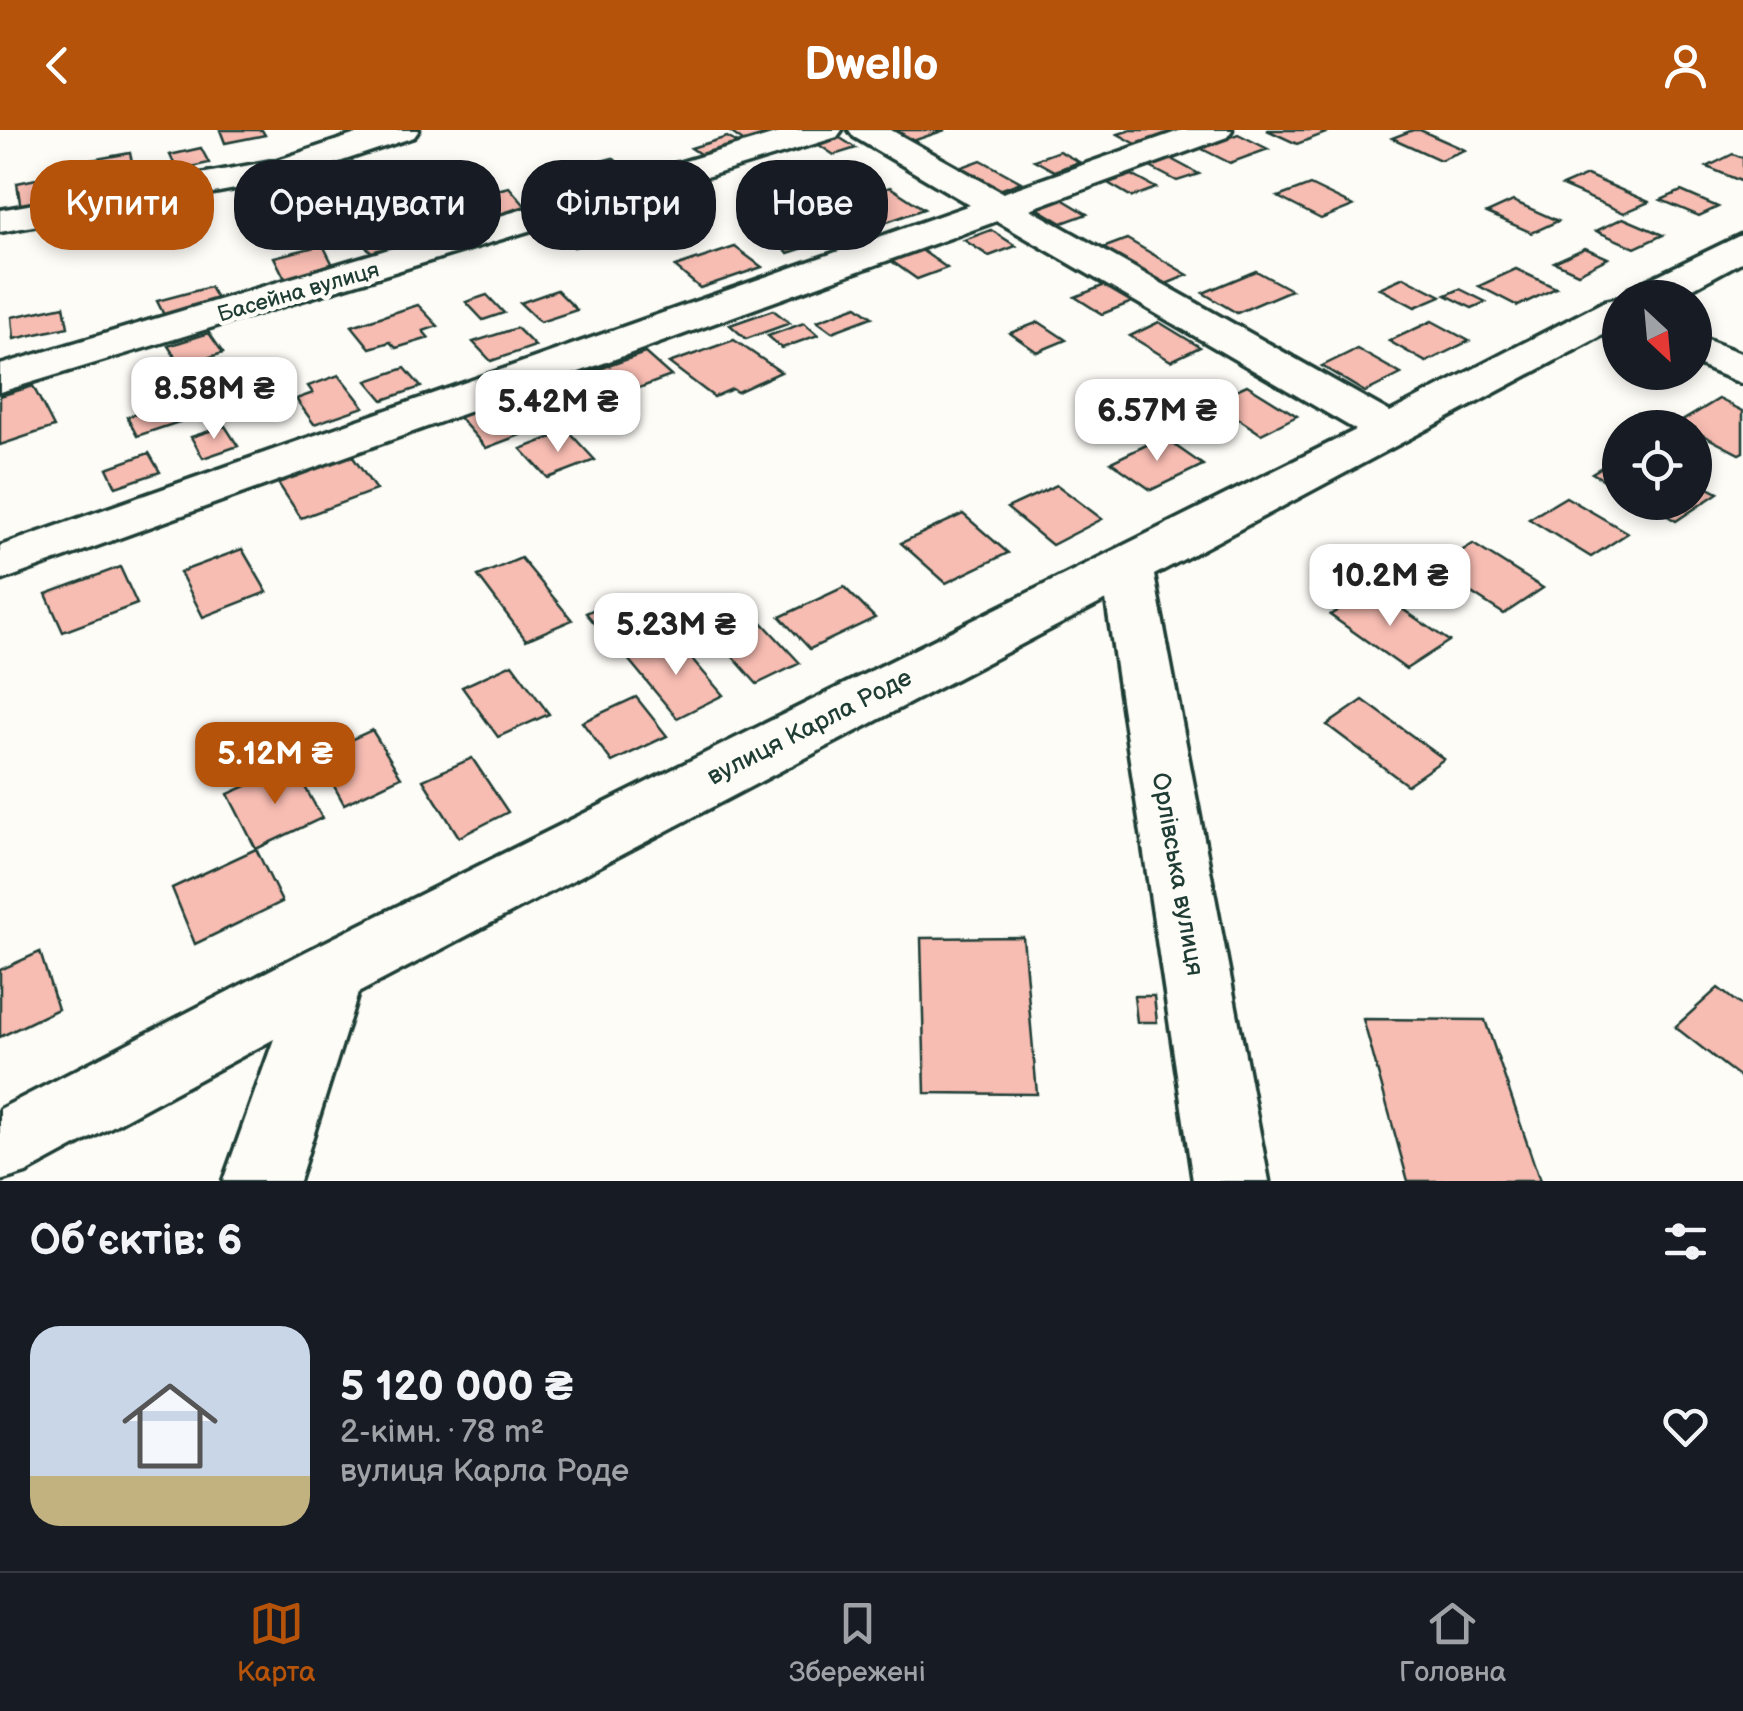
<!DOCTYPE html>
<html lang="uk">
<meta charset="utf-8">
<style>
body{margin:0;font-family:"Balsamiq Sans",sans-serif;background:#20242c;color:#f1f3f6;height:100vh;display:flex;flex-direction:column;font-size:38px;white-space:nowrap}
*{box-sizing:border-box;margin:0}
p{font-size:32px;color:#9ea1a6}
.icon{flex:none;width:55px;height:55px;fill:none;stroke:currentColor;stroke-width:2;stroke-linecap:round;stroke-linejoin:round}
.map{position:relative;height:1051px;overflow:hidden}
.side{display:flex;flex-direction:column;background:#171b24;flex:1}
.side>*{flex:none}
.banner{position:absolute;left:30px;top:30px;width:1000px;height:90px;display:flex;gap:20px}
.needle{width:65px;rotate:154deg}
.buttons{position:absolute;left:1602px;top:150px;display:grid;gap:20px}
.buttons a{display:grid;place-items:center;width:110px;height:110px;border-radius:50%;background:#171b24;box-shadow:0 5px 15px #0003;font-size:50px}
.price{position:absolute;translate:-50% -85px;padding:0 22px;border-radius:20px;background:#fff;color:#222;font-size:32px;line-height:65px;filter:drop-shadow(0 2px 5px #0008)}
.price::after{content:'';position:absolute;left:50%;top:60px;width:30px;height:22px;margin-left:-15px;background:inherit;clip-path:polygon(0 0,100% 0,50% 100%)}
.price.active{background:#b45309;color:#fff}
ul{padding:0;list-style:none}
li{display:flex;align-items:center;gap:30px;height:250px;padding:0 30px}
li span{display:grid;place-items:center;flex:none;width:280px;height:200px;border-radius:30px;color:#555}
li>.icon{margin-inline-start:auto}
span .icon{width:120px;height:120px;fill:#fffc;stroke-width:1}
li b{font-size:42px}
h2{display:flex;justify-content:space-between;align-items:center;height:120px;padding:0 30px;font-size:42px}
.tag{padding:0 35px;border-radius:40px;background:#171b24;box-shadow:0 5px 15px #0003;font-size:35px;line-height:90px}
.tag.active{background:#b45309;color:#fff}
header{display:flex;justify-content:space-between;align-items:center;height:130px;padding:0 30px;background:#b45309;color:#fff;font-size:45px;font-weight:600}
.tab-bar{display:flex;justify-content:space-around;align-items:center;height:140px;border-top:2px solid #363941;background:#171b24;font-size:28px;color:#9ea1a6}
.tab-bar a{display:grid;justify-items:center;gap:5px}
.tab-bar .active{color:#b45309}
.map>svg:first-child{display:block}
.building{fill:#f7bcb2;stroke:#1f3d34;stroke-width:2.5}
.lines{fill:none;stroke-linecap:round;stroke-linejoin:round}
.minor-casing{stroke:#1f3d34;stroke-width:7}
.minor{fill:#fdfcf7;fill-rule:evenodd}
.labels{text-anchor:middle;stroke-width:9;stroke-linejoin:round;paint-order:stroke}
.far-street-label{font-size:22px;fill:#1f3d34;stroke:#fdfcf7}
.street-label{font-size:25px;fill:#1f3d34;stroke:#fdfcf7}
</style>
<header><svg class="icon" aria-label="back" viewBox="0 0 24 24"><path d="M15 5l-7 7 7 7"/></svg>Dwello<svg class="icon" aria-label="person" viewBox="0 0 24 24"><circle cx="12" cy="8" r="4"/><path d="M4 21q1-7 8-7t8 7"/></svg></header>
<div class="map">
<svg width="1743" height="1051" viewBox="0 0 1743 1051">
<rect width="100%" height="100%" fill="#fdfcf7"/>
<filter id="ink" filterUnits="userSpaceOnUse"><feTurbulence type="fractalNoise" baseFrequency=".01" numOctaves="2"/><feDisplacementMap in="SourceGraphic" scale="20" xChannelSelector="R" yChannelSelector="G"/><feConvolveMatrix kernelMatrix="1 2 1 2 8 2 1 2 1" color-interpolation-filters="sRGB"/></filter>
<g filter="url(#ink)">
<g class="building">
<polygon points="220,0 262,0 265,5 225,13"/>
<polygon points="779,0 784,4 747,14 729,1"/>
<polygon points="895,0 945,0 913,11"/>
<polygon points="1131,0 1167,0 1173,3 1138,15 1118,4"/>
<polygon points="1267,0 1319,0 1326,3 1297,14"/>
<polygon points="1413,0 1420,0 1465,20 1440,30 1392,8"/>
<polygon points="1238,4 1268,19 1230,33 1200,18"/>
<polygon points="837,6 856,18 834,25 816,13"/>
<polygon points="727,7 743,16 706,28 691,18"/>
<polygon points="201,18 209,33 177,40 170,25"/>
<polygon points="1059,21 1079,32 1054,41 1034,30"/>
<polygon points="130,23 133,37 93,44 91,30"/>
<polygon points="1733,24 1743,28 1743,52 1707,37"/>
<polygon points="613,28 633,47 587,59 567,40"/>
<polygon points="1171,29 1199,44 1177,51 1150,37"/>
<polygon points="981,30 1021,52 994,62 954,40"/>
<polygon points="56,45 60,71 21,79 17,53"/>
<polygon points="1132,45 1156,58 1132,67 1108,53"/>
<polygon points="1587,45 1649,72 1624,83 1562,56"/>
<polygon points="1310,55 1353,76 1321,89 1278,67"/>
<polygon points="684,56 708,74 680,83 656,64"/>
<polygon points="509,57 528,79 484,90 466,68"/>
<polygon points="890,57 924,79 887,92 853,69"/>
<polygon points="1681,61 1718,77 1699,86 1661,70"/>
<polygon points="1062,69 1087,84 1062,93 1037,78"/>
<polygon points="1513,71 1558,91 1532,103 1487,83"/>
<polygon points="454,85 471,101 379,130 362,112"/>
<polygon points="593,87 614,105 574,117 554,99"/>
<polygon points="1623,88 1663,105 1635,118 1596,101"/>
<polygon points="802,100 819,113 788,123 772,110"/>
<polygon points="991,100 1016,116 989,126 964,110"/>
<polygon points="1127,109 1188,145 1161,156 1100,119"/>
<polygon points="323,115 335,139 286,151 274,127"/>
<polygon points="735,117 762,137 700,158 675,137"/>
<polygon points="1585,118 1608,128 1578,143 1554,132"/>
<polygon points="920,119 947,138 917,149 890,130"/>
<polygon points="1516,139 1556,158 1518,176 1479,156"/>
<polygon points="1256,141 1291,160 1237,183 1203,163"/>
<polygon points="1404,147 1441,166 1415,177 1379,158"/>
<polygon points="1110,153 1137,170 1102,184 1075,167"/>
<polygon points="210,157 222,178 168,193 157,171"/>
<polygon points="1460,159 1486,172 1472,178 1446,165"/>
<polygon points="557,160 577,180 540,192 520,173"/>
<polygon points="487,165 504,183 483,190 466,172"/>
<polygon points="418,175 438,196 423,201 429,208 396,218 390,212 370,218 352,196"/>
<polygon points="64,176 68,197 14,209 12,187"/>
<polygon points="857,176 872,187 832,202 817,191"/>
<polygon points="773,180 790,193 746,209 730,195"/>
<polygon points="1432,191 1469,211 1426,232 1389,211"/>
<polygon points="1039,192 1066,210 1037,222 1010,203"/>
<polygon points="1159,192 1200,217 1171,231 1130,206"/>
<polygon points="804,193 818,205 782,218 768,206"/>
<polygon points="517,198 535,216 491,231 473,212"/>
<polygon points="209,203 223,223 181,236 168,216"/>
<polygon points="734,210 781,242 737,262 732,259 714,267 669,233"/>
<polygon points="1357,219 1401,244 1365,262 1322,236"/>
<polygon points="645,223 671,246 599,273 574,248"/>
<polygon points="405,238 421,257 383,270 367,251"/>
<polygon points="339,245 364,277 314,294 296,269 313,263 308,256"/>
<polygon points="243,246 258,267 217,281 203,258"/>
<polygon points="1247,255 1297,286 1261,304 1212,271"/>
<polygon points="33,256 54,297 0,315 0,266"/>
<polygon points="520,263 549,294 486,318 457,285"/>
<polygon points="188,267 200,285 137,306 127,287"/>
<polygon points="1719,269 1743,281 1743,322 1739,324 1695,301 1695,298 1679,293"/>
<polygon points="225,296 238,316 203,328 191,307"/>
<polygon points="568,301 595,330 548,348 521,319"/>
<polygon points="1163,307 1203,335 1151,360 1111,332"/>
<polygon points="149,323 160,342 116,357 107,338"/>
<polygon points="350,323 376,360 301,388 276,350"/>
<polygon points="1620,326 1620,359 1592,343"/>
<polygon points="1695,351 1718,363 1676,391 1644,372 1695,372"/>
<polygon points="1057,355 1102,389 1052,415 1007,378"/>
<polygon points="1566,367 1628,403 1591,427 1529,389"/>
<polygon points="963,384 1008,423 946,453 901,413"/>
<polygon points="1473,414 1543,458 1504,484 1433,438"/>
<polygon points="242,419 267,462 203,487 180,442"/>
<polygon points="521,428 572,490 526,510 478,446"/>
<polygon points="120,437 137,474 63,502 46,464"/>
<polygon points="844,457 875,488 810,519 780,487"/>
<polygon points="1373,459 1449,511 1406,539 1330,485"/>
<polygon points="626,465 653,497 613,515 586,483"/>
<polygon points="743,472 800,533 757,554 701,491"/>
<polygon points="674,508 723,565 677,588 628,529"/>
<polygon points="512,534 549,584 498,607 462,557"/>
<polygon points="636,567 667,606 612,632 582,592"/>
<polygon points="1363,570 1444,629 1407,655 1327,595"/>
<polygon points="372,600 401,647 344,674 317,625"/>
<polygon points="472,628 508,682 459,707 423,650"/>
<polygon points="293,635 322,688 256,719 228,664"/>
<polygon points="256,719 282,772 195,814 172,758"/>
<polygon points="1023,807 1037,964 925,963 921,808"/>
<polygon points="40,822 58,879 0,907 0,840"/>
<polygon points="1718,858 1743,877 1742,949 1675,897"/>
<polygon points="1134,866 1154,866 1157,892 1137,892"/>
<polygon points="1363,889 1485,890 1540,1051 1408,1051"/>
</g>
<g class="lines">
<g class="minor-casing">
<g id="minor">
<polygon points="368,0 419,0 414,7 285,50 0,102 0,80 278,30"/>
<polygon points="789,0 842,0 837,7 0,262 0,235"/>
<polygon points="849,0 891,0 1003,63 1182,0 1232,0 1227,7 1030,79 1390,282 1605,171 1620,168 1620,196 1154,445 1269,1051 1193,1051 1106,470 358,863 299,1051 223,1051 274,909 26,1043 0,1051 0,979 307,821 1356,300 997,91 0,451 0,416 970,75 854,7"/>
<polygon points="1743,104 1743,131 1675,168 1623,168 1629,159"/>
<polygon points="1695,205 1743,224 1743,254 1695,234"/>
</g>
</g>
<use href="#minor" class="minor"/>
</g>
</g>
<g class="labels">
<g class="far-street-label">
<text transform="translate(298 161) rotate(-16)" y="8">Басейна вулиця</text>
</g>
<g class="street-label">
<text transform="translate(809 596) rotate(-27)" y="9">вулиця Карла Роде</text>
<text transform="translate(1179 744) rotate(80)" y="9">Орлівська вулиця</text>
</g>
</g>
</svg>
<div class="buttons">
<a><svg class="needle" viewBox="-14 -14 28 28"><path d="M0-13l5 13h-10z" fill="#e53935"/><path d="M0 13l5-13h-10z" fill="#9ea1a6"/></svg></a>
<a><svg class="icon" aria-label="locate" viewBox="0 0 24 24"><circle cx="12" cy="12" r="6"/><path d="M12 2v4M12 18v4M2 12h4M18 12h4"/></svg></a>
</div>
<b class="price" style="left:214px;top:312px">8.58M ₴</b>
<b class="price" style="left:558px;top:325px">5.42M ₴</b>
<b class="price" style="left:1157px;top:334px">6.57M ₴</b>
<b class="price" style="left:1390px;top:499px">10.2M ₴</b>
<b class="price" style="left:676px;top:548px">5.23M ₴</b>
<b class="price active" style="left:275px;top:677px">5.12M ₴</b>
<div class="banner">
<a class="tag active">Купити</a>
<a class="tag">Орендувати</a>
<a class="tag">Фільтри</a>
<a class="tag">Нове</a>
</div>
</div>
<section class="side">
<h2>Об’єктів: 6<svg class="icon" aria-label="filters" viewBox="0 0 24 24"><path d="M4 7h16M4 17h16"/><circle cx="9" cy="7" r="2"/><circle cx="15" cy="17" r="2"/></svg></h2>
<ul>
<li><span style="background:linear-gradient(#c9d6e8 75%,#c2b280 0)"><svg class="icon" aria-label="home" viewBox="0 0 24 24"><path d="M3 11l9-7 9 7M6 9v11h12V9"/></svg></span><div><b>5 120 000 ₴</b><p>2-кімн. · 78 m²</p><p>вулиця Карла Роде</p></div><svg class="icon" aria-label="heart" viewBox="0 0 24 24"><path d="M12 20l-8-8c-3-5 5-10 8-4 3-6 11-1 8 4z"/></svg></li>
</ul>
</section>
<nav class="tab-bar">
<a class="active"><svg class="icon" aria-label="map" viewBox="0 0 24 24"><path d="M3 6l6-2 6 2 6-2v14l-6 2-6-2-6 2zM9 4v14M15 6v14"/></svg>Карта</a>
<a><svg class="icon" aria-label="saved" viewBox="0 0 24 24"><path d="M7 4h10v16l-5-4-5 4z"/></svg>Збережені</a>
<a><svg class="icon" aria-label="home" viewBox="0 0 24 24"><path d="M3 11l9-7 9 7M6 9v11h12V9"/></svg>Головна</a>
</nav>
